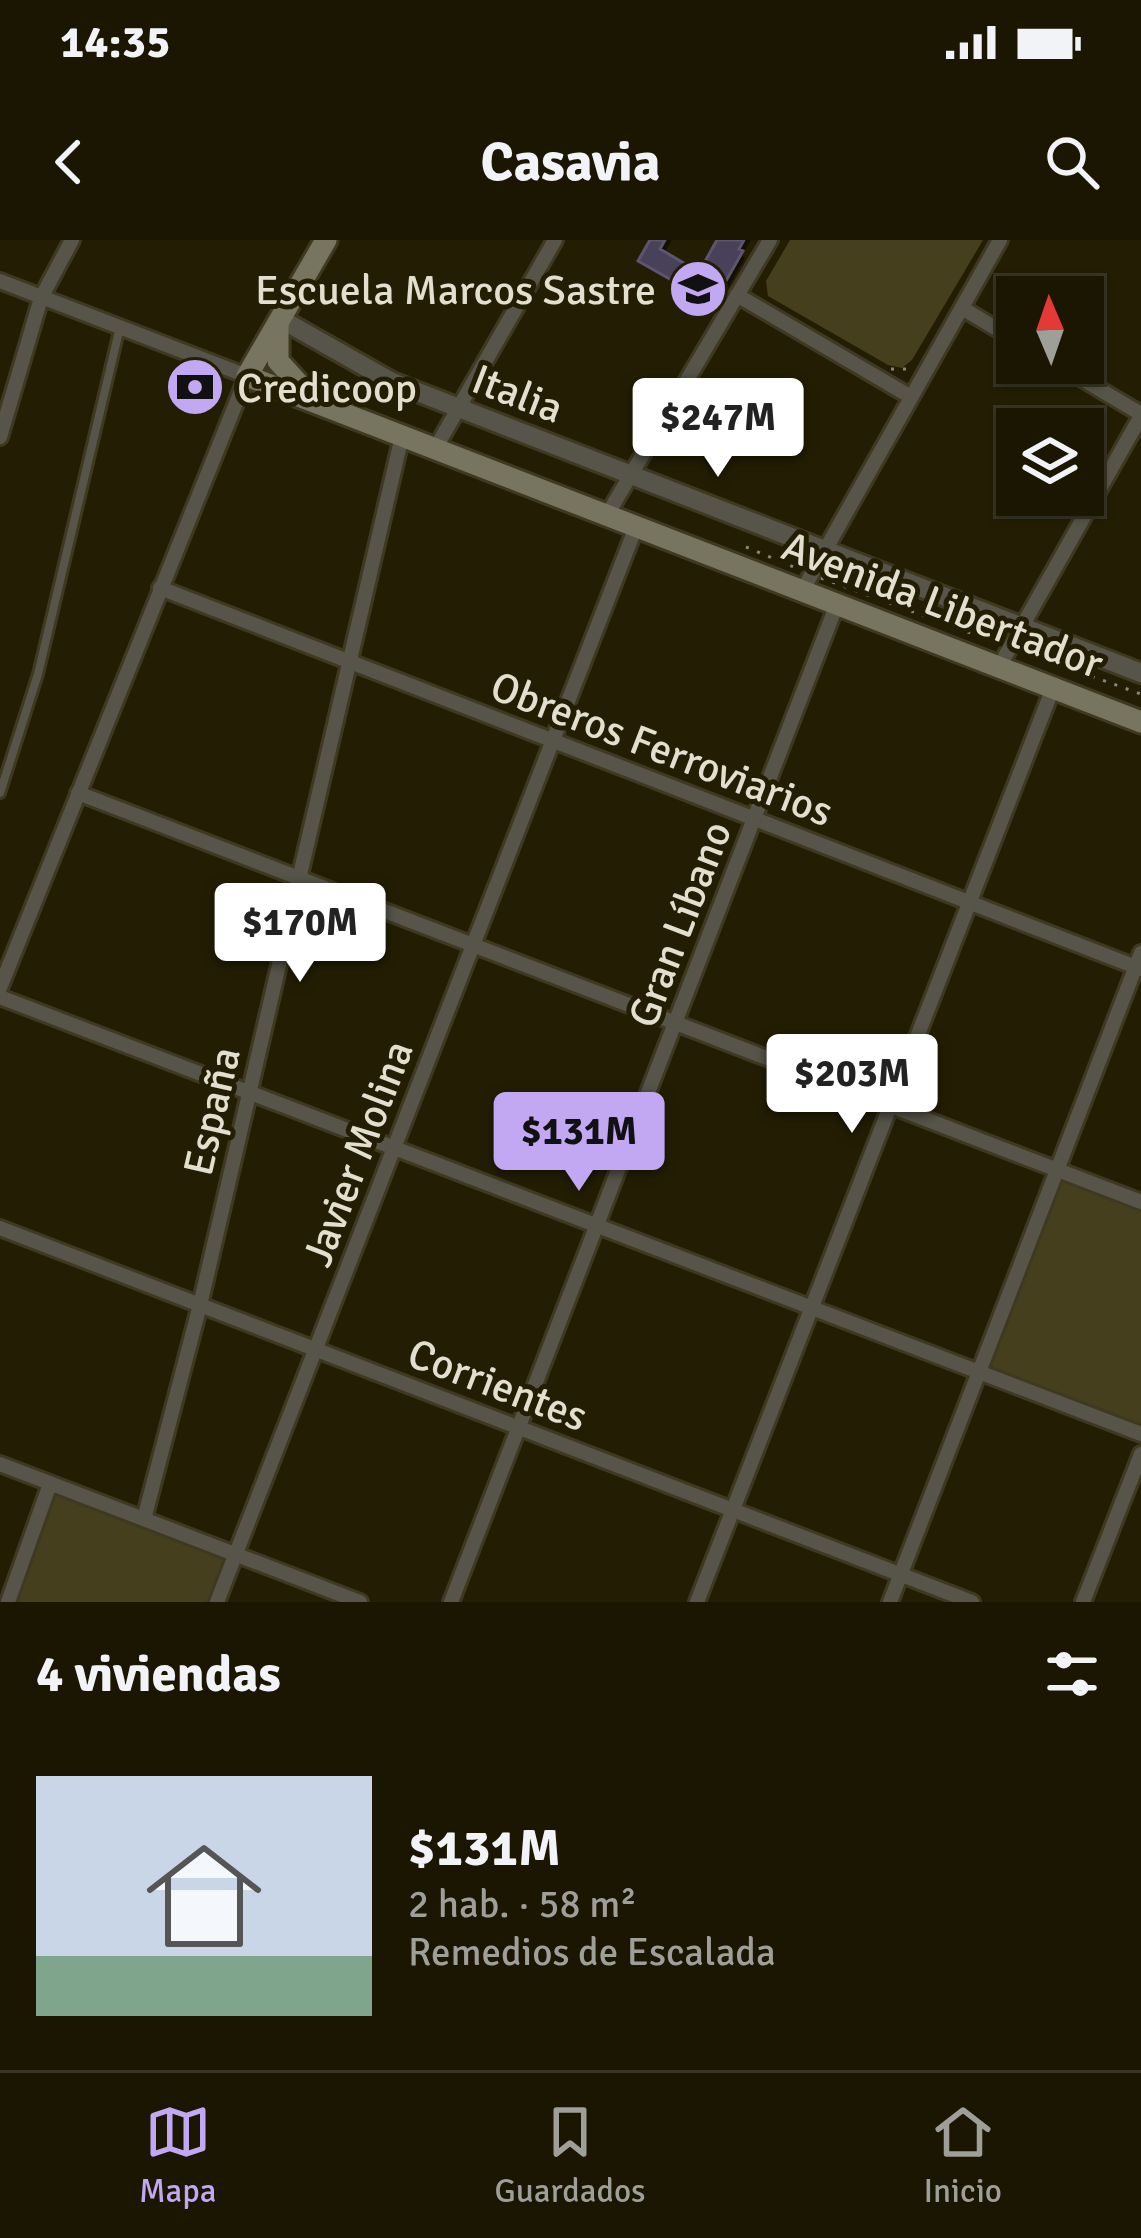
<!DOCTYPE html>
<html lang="es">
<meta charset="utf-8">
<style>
body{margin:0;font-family:Signika,sans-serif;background:#272311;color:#f1f3f6;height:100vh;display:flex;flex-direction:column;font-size:45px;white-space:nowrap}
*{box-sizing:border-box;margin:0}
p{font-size:39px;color:#9f9f99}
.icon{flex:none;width:66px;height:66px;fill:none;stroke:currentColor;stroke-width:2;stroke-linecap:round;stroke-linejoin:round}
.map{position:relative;height:1362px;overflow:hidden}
.side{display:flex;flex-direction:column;background:#1a1602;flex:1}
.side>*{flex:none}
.needle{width:78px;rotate:358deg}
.buttons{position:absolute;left:996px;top:36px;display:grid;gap:24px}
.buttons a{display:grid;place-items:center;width:108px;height:108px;border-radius:0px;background:#1a1602;box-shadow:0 3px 9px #0004,0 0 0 3px #383524;font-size:60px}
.price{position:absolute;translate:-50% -102px;padding:0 27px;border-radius:12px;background:#fff;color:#222;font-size:39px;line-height:78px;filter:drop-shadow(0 3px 6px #0008)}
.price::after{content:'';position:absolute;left:50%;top:72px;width:36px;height:27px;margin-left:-18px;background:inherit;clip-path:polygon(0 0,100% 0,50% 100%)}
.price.active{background:#c2a8f2;color:#111}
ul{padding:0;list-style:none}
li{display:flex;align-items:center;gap:36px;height:300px;padding:0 36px}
li span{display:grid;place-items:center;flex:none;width:336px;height:240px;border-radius:0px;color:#555}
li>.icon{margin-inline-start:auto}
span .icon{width:144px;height:144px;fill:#fffc;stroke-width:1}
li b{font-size:51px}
h2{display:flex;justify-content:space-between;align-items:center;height:144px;padding:0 36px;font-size:51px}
.status{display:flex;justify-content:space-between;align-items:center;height:84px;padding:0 60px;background:#1a1602;direction:ltr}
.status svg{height:33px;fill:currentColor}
header{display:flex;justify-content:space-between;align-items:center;height:156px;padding:0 36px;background:#1a1602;font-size:54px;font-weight:800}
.tabs{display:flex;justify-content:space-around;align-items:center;height:168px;border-top:3px solid #383524;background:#1a1602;font-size:33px;color:#9f9f99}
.tabs a{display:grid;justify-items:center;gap:6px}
.tabs .active{color:#c2a8f2}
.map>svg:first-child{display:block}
.green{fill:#453f1d}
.shadow{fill:#0007}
.building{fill:#49415a;stroke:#5d546f;stroke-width:3}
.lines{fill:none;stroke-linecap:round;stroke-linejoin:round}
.service-casing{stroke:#3e3920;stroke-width:14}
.minor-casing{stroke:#3e3920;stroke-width:20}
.tertiary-casing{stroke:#3e3920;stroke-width:24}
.secondary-casing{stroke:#3e3920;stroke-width:27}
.path{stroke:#8b8772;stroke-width:3;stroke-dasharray:3 9;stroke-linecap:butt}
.service{stroke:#575549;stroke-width:8}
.minor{stroke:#575549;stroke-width:14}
.tertiary{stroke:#575549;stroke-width:18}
.secondary{stroke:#777460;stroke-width:21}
.labels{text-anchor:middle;stroke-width:10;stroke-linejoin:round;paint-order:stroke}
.poi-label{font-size:42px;fill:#e2dfcf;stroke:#231e03;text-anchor:end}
.street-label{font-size:42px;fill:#e2dfcf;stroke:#231e03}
</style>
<div class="status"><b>14:35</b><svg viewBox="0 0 49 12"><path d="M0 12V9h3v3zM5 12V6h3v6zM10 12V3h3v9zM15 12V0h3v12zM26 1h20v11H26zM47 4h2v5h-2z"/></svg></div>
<header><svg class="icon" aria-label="back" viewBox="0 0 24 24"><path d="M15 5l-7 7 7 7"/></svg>Casavia<svg class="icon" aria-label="search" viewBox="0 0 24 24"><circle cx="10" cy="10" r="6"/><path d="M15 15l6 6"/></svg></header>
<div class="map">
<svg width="1141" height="1362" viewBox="0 0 1141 1362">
<rect width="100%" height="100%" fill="#231e03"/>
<g class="green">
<polygon points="790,0 983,0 912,120 902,128 888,125 768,56 766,41"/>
<polygon points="1056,930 1141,962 1141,1194 980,1132"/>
<polygon points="50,1244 235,1314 217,1362 9,1362"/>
</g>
<polygon class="shadow" points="653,0 672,0 663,15 700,36 721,0 751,0 742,15 745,18 715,71 697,61 694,52 646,25"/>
<polygon class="building" points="650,0 665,0 660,9 699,32 717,0 744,0 739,9 743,11 710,69 688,56 691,51 638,21"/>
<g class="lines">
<g class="service-casing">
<polyline id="service" points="0,553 38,434 120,87"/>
</g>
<g class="minor-casing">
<g id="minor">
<polyline points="0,41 247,136 0,748"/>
<polyline points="737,55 911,157"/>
<polyline points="962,68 1017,101"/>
<polyline points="1055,123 1141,174"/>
<polyline points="0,197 41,58 72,0"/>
<polyline points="435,209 555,0"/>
<polyline points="607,275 770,0"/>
<polyline points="160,348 1141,729"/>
<polyline points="802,351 1000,0"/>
<polyline points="999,427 1141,176"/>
<polyline points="78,553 1141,962"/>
<polyline points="0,757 1141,1194"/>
<polyline points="0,988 972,1362"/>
<polyline points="0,1224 360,1362"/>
<polyline points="144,1279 200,1065 402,196"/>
<polyline points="8,1362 50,1244"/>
<polyline points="217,1362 636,287"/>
<polyline points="451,1362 837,364"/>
<polyline points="697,1362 1053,448"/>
<polyline points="890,1362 1141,713"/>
<polyline points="1083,1362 1141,1214"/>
</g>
</g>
<g class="tertiary-casing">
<polyline id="tertiary" points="279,78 392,142 1141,433"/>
</g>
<g class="secondary-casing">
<g id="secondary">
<polyline points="326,0 247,136 1141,482"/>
<polyline points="278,85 278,121 309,155"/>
</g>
</g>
<g class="path">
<polyline points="891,129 911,129"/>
<polyline points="746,307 801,330"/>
<polyline points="821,338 998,403"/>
<polyline points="1024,412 1141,454"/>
</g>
<use href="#service" class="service"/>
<use href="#minor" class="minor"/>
<use href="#tertiary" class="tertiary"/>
<use href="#secondary" class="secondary"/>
</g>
<defs>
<g id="school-disc" transform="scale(3)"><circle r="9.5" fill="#c2a8f2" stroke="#231e03"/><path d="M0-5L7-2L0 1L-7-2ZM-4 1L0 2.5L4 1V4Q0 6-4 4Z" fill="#111"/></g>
<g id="bank-disc" transform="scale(3)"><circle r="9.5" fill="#c2a8f2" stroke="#231e03"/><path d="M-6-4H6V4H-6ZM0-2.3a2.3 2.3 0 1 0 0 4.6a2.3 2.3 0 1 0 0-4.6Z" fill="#111"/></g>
</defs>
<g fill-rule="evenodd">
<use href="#school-disc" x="698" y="49"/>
<use href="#bank-disc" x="195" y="147"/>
</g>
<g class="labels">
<g class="poi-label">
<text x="656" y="64">Escuela Marcos Sastre</text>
<text x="237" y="162" text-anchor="start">Credicoop</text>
</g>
<g class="street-label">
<text transform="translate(518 153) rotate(21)" y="15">Italia</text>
<text transform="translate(943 364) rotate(21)" y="15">Avenida Libertador</text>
<text transform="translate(662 508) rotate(21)" y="15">Obreros Ferroviarios</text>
<text transform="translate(679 684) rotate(-69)" y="15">Gran Líbano</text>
<text transform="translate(211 871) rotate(-77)" y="15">España</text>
<text transform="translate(357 913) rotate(-69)" y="15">Javier Molina</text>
<text transform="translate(498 1144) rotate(21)" y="15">Corrientes</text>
</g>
</g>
</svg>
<div class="buttons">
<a><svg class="needle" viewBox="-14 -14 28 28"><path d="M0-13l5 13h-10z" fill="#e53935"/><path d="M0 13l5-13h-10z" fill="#9f9f99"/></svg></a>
<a><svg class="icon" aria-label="layers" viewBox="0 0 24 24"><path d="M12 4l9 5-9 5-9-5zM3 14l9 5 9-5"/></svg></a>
</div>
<b class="price" style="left:718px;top:240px">$247M</b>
<b class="price" style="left:300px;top:745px">$170M</b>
<b class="price" style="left:852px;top:896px">$203M</b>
<b class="price active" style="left:579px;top:954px">$131M</b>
</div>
<section class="side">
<h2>4 viviendas<svg class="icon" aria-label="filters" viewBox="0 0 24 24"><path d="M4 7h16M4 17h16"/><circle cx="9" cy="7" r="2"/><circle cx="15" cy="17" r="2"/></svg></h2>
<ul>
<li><span style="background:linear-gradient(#c9d6e8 75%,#7fa58c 0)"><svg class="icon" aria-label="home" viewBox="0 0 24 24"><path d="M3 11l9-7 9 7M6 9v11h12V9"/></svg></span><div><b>$131M</b><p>2 hab. · 58 m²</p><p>Remedios de Escalada</p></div></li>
</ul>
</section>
<nav class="tabs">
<a class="active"><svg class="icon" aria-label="map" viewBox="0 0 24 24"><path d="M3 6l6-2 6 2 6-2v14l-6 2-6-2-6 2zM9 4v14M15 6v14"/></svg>Mapa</a>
<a><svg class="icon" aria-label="saved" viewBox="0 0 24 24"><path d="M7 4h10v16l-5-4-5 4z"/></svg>Guardados</a>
<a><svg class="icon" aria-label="home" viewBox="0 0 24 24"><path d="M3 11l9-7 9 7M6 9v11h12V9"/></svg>Inicio</a>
</nav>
